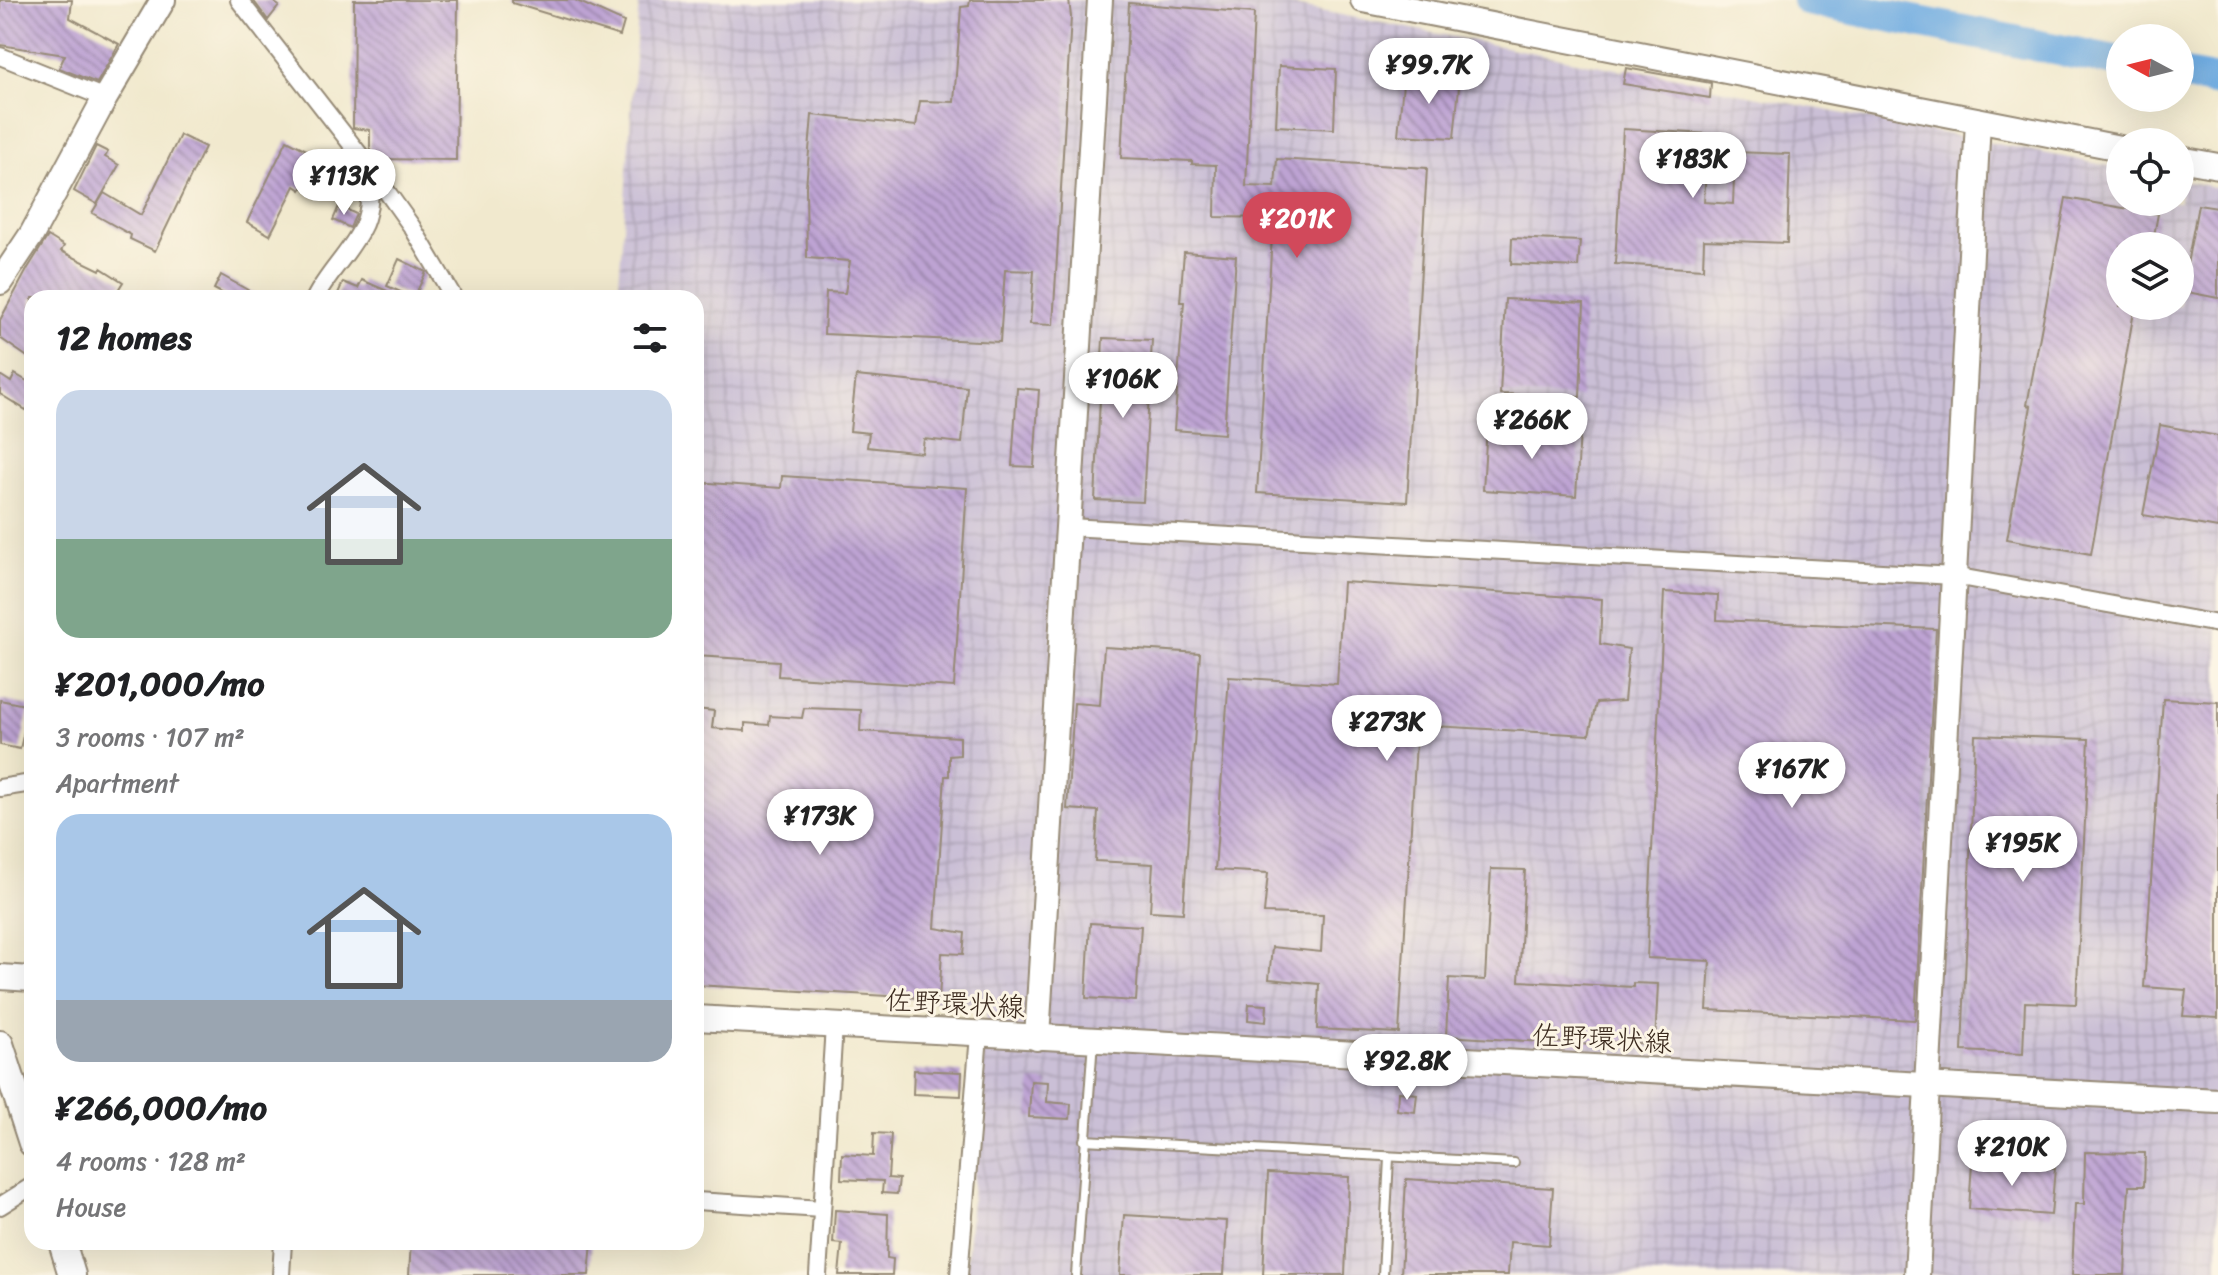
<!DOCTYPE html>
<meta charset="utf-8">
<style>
body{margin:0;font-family:Sriracha,"Klee One",sans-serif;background:#f6f6f6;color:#202124;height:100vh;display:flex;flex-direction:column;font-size:30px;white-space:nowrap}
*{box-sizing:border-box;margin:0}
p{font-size:26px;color:#757577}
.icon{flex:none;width:44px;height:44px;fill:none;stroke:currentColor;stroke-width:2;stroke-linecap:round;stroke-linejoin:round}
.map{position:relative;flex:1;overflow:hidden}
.side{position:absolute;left:24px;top:290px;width:680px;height:960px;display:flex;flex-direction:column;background:#fff;border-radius:24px;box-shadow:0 8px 32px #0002}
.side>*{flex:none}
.needle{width:52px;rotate:277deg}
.controls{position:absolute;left:2106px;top:24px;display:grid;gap:16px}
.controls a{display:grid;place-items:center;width:88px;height:88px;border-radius:50%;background:#fff;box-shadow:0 8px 32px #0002;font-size:40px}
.price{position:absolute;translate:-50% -68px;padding:0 18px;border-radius:28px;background:#fff;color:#222;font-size:26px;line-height:52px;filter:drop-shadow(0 2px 4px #0008)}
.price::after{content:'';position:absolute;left:50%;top:48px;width:24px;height:18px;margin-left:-12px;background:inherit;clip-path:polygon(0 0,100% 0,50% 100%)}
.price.selected{background:#d1495b;color:#fff}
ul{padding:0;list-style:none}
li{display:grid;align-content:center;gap:16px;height:424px;padding:0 32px}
li span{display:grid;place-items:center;height:248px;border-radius:24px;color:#555}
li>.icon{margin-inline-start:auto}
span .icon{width:144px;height:144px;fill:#fffc;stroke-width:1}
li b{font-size:34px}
h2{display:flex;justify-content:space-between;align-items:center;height:96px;padding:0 32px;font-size:34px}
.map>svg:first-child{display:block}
.industrial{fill:url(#industrial-grid);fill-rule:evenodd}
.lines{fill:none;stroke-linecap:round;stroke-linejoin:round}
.river{stroke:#6face1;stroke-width:32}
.building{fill:url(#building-back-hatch)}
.lane-casing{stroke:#968a76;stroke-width:12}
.street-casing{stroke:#968a76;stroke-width:20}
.secondary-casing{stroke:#968a76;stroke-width:28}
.primary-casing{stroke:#968a76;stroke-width:30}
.lane{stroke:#fff;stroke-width:8}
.street{stroke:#fff;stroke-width:16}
.secondary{stroke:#fff;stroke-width:24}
.primary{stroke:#fff;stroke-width:26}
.labels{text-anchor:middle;stroke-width:6;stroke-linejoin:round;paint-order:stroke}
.street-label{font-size:28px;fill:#3b2a1e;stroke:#fcf5e5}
</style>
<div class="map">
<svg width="2218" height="1275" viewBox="0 0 2218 1275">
<defs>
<pattern id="industrial-grid" width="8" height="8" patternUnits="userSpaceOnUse" patternTransform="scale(2)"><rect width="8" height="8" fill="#cabfd6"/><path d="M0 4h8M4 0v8" fill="none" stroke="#aea4b7"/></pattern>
<pattern id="building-back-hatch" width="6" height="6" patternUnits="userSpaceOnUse" patternTransform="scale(2)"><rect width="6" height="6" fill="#bda3d3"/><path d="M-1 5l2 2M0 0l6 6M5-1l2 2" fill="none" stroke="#9b85ab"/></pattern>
</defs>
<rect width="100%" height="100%" fill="#fcf5e5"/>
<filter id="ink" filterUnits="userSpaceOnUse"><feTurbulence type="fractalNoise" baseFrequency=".0125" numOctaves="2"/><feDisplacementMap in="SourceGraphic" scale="16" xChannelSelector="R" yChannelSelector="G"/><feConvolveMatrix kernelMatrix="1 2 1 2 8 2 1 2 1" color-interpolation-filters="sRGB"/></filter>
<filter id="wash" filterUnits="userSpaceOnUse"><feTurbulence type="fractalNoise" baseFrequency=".006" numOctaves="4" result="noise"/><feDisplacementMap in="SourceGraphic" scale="32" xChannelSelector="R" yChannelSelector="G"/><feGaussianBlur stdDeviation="1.8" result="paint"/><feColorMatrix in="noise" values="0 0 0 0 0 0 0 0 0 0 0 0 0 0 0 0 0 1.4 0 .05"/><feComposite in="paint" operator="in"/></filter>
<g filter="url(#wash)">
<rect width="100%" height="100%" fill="#f1e9ce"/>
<path class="industrial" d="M639 0H1265L2120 168V202H2180V180L2218 188V1275H966L987 1004 696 984V298H618ZM2120 246H2180V306H2120Z"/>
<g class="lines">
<g class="river">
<polyline points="1808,0 2120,62"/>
<polyline points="2180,74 2218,81"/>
</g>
</g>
<g id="blocks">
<g class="building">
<polygon points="0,0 72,0 70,18 119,44 97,83 59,68 65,55 0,45"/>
<polygon points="253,0 271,0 279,6 268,20"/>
<polygon points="354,0 458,0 456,160 377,159 370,151 370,130 353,128"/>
<polygon points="512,0 575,0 624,22 620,36 512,3"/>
<polygon points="970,0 1069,0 1071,17 1053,325 1030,324 1034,271 1005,270 1000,342 824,334 826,292 845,293 850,261 807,258 806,187 812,115 916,126 920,101 954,102 961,7 969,6"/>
<polygon points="1129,3 1254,13 1246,186 1275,187 1277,159 1427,168 1407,502 1257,493 1273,218 1215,217 1216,165 1192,164 1192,161 1121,158"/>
<polygon points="1279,66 1336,69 1334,129 1276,126"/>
<polygon points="1626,68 1711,83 1710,98 1623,84"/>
<polygon points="1404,74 1460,77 1454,138 1398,135"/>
<polygon points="1623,129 1708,134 1704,202 1733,204 1735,152 1790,154 1787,243 1704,240 1703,269 1615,264"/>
<polygon points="180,135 205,147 155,251 130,239 131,235 92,213 104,193 141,215"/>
<polygon points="287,140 318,156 301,190 295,186 270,235 247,222"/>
<polygon points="96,146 108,152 105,157 119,165 97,204 74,191"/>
<polygon points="2066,198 2158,214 2152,246 2120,246 2120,306 2135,306 2091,554 2007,539 2031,406 2027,405"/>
<polygon points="2198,205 2218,208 2218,298 2182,291"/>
<polygon points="339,206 356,214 350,228 333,220"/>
<polygon points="48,236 64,246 61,251 100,270 101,268 123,282 113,298 32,298 32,360 0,338 0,320 28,268"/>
<polygon points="1512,238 1580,241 1578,267 1511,264"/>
<polygon points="1184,252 1236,256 1224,434 1174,430 1184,302 1180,302"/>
<polygon points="399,259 426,272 414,298 387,286"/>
<polygon points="221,275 262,298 231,298 214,289"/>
<polygon points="362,280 403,298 336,298 343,282 358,288"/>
<polygon points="1505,299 1584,303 1580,397 1500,394"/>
<polygon points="1103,338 1152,340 1143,502 1095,500"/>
<polygon points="15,374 32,384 32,400 26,410 0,394 0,375 11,382"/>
<polygon points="856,376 967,387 962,443 924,439 922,453 867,447 869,433 850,431"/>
<polygon points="1017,388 1039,390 1034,467 1012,466"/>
<polygon points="2160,425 2218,436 2218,528 2143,515"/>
<polygon points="1487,426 1580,432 1576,496 1483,490"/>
<polygon points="782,476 967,488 954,687 778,676 779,661 696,656 696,482 781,488"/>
<polygon points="1343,582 1602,599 1600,644 1629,649 1624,701 1596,703 1589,735 1417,725 1399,1033 1317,1029 1319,984 1269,979 1272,947 1321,952 1323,915 1264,913 1268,873 1215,870 1229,677 1337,684"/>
<polygon points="1664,592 1718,595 1717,620 1936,629 1915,1020 1707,1010 1710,961 1647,958"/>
<polygon points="1104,647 1200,653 1183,913 1150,911 1153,864 1095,861 1098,811 1067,809 1074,703 1100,705"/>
<polygon points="2163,699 2218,702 2218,1018 2183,1016 2186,990 2144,987"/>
<polygon points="0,700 30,706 20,749 0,745"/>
<polygon points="804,708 861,710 860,731 960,737 960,755 949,756 949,776 945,776 935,928 965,933 963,954 942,953 939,999 696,985 696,709 714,711 712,728 745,731 745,723 769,725 770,716 802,718"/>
<polygon points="1975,735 2089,739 2076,1004 2025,1002 2023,1054 1962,1051"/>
<polygon points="1491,869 1525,870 1519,981 1633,987 1633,983 1658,984 1655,1044 1610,1042 1610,1046 1446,1036 1449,978 1485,980"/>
<polygon points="1090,923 1141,926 1136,1001 1086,998"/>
<polygon points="1249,1004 1267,1005 1266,1022 1248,1020"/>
<polygon points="914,1070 962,1072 961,1096 913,1094"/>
<polygon points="1031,1081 1048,1082 1047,1102 1071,1104 1070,1119 1029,1117"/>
<polygon points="1398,1092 1417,1094 1415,1112 1397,1110"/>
<polygon points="874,1133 891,1134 888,1178 899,1179 897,1194 882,1193 883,1181 841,1179 842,1154 873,1156"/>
<polygon points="2085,1152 2145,1153 2144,1186 2129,1186 2125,1275 2072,1275 2075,1204 2084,1204"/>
<polygon points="1972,1162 2055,1168 2051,1215 1969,1209"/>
<polygon points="1268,1173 1349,1177 1345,1275 1263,1275"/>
<polygon points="1406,1179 1553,1188 1549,1245 1510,1242 1508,1275 1401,1275"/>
<polygon points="835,1210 888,1214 887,1258 893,1259 892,1275 839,1275 842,1244 833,1243"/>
<polygon points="1124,1215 1227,1221 1224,1275 1120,1275"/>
<polygon points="411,1242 592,1242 589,1275 409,1275"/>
</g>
</g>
</g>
<g filter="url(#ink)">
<use href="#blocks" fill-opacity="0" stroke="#968a76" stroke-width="2"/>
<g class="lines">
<g class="lane-casing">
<g id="lane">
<polyline points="1084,1140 1514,1163"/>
<polyline points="1076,1275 1093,1041"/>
<polyline points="1383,1275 1389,1158"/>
</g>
</g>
<g class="street-casing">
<g id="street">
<polyline points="239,0 370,168 412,227 454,298"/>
<polyline points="0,56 105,98"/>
<path d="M315 298C328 272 352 251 364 224 371 207 370 186 370 168"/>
<polyline points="1069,527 1954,576 2218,624"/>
<polyline points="0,788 32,783"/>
<polyline points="696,1201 822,1209"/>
<polyline points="0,1206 32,1186"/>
<polyline points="281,1275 283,1242"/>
<polyline points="818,1275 834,1026"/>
<polyline points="959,1275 979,1035"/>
</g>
</g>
<g class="secondary-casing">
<g id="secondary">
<polyline points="1363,0 2120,148"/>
<polyline points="2180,159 2218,166"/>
<polyline points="0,282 32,234 105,98 163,0"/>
<polyline points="0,977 32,979"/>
<polyline points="696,1018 2218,1101"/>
<polyline points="1037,1038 1100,0"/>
<polyline points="1917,1275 1978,121"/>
</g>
</g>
<g class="primary-casing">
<g id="primary">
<polyline points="0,1044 32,1143"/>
<polyline points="62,1242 72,1275"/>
</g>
</g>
<use href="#lane" class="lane"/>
<use href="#street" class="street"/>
<use href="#secondary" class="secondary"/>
<use href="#primary" class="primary"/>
</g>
</g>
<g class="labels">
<g class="street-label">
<text transform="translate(955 1003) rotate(3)" y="10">佐野環状線</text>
<text transform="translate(1602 1038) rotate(3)" y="10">佐野環状線</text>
</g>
</g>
</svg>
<div class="controls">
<a><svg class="needle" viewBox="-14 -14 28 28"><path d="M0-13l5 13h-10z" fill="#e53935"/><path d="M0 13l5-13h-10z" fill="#757577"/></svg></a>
<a><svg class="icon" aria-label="locate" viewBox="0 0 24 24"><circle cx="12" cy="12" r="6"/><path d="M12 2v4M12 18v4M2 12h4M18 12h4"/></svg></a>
<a><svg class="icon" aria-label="layers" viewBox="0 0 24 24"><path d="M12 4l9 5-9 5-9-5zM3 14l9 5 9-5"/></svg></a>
</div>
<b class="price" style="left:1429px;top:106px">¥99.7K</b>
<b class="price" style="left:1693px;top:200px">¥183K</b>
<b class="price" style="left:344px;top:217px">¥113K</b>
<b class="price selected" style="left:1297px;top:260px">¥201K</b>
<b class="price" style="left:1123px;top:420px">¥106K</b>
<b class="price" style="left:1532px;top:461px">¥266K</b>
<b class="price" style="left:1387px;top:763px">¥273K</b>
<b class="price" style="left:1792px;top:810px">¥167K</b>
<b class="price" style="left:820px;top:857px">¥173K</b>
<b class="price" style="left:2023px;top:884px">¥195K</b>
<b class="price" style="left:1407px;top:1102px">¥92.8K</b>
<b class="price" style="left:2012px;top:1188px">¥210K</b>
<section class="side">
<h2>12 homes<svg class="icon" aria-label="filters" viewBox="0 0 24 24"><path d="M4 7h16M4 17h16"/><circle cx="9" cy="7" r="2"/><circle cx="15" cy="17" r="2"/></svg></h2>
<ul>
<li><span style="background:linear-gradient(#c9d6e8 60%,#7fa58c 0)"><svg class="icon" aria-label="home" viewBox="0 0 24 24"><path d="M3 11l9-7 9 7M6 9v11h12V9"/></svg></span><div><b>¥201,000/mo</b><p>3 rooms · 107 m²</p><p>Apartment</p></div></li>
<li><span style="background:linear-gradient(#a9c7e8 75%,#9aa5b1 0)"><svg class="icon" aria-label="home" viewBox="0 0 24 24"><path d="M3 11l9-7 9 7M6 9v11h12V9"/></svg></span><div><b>¥266,000/mo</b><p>4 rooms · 128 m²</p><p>House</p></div></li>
</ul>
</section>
</div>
